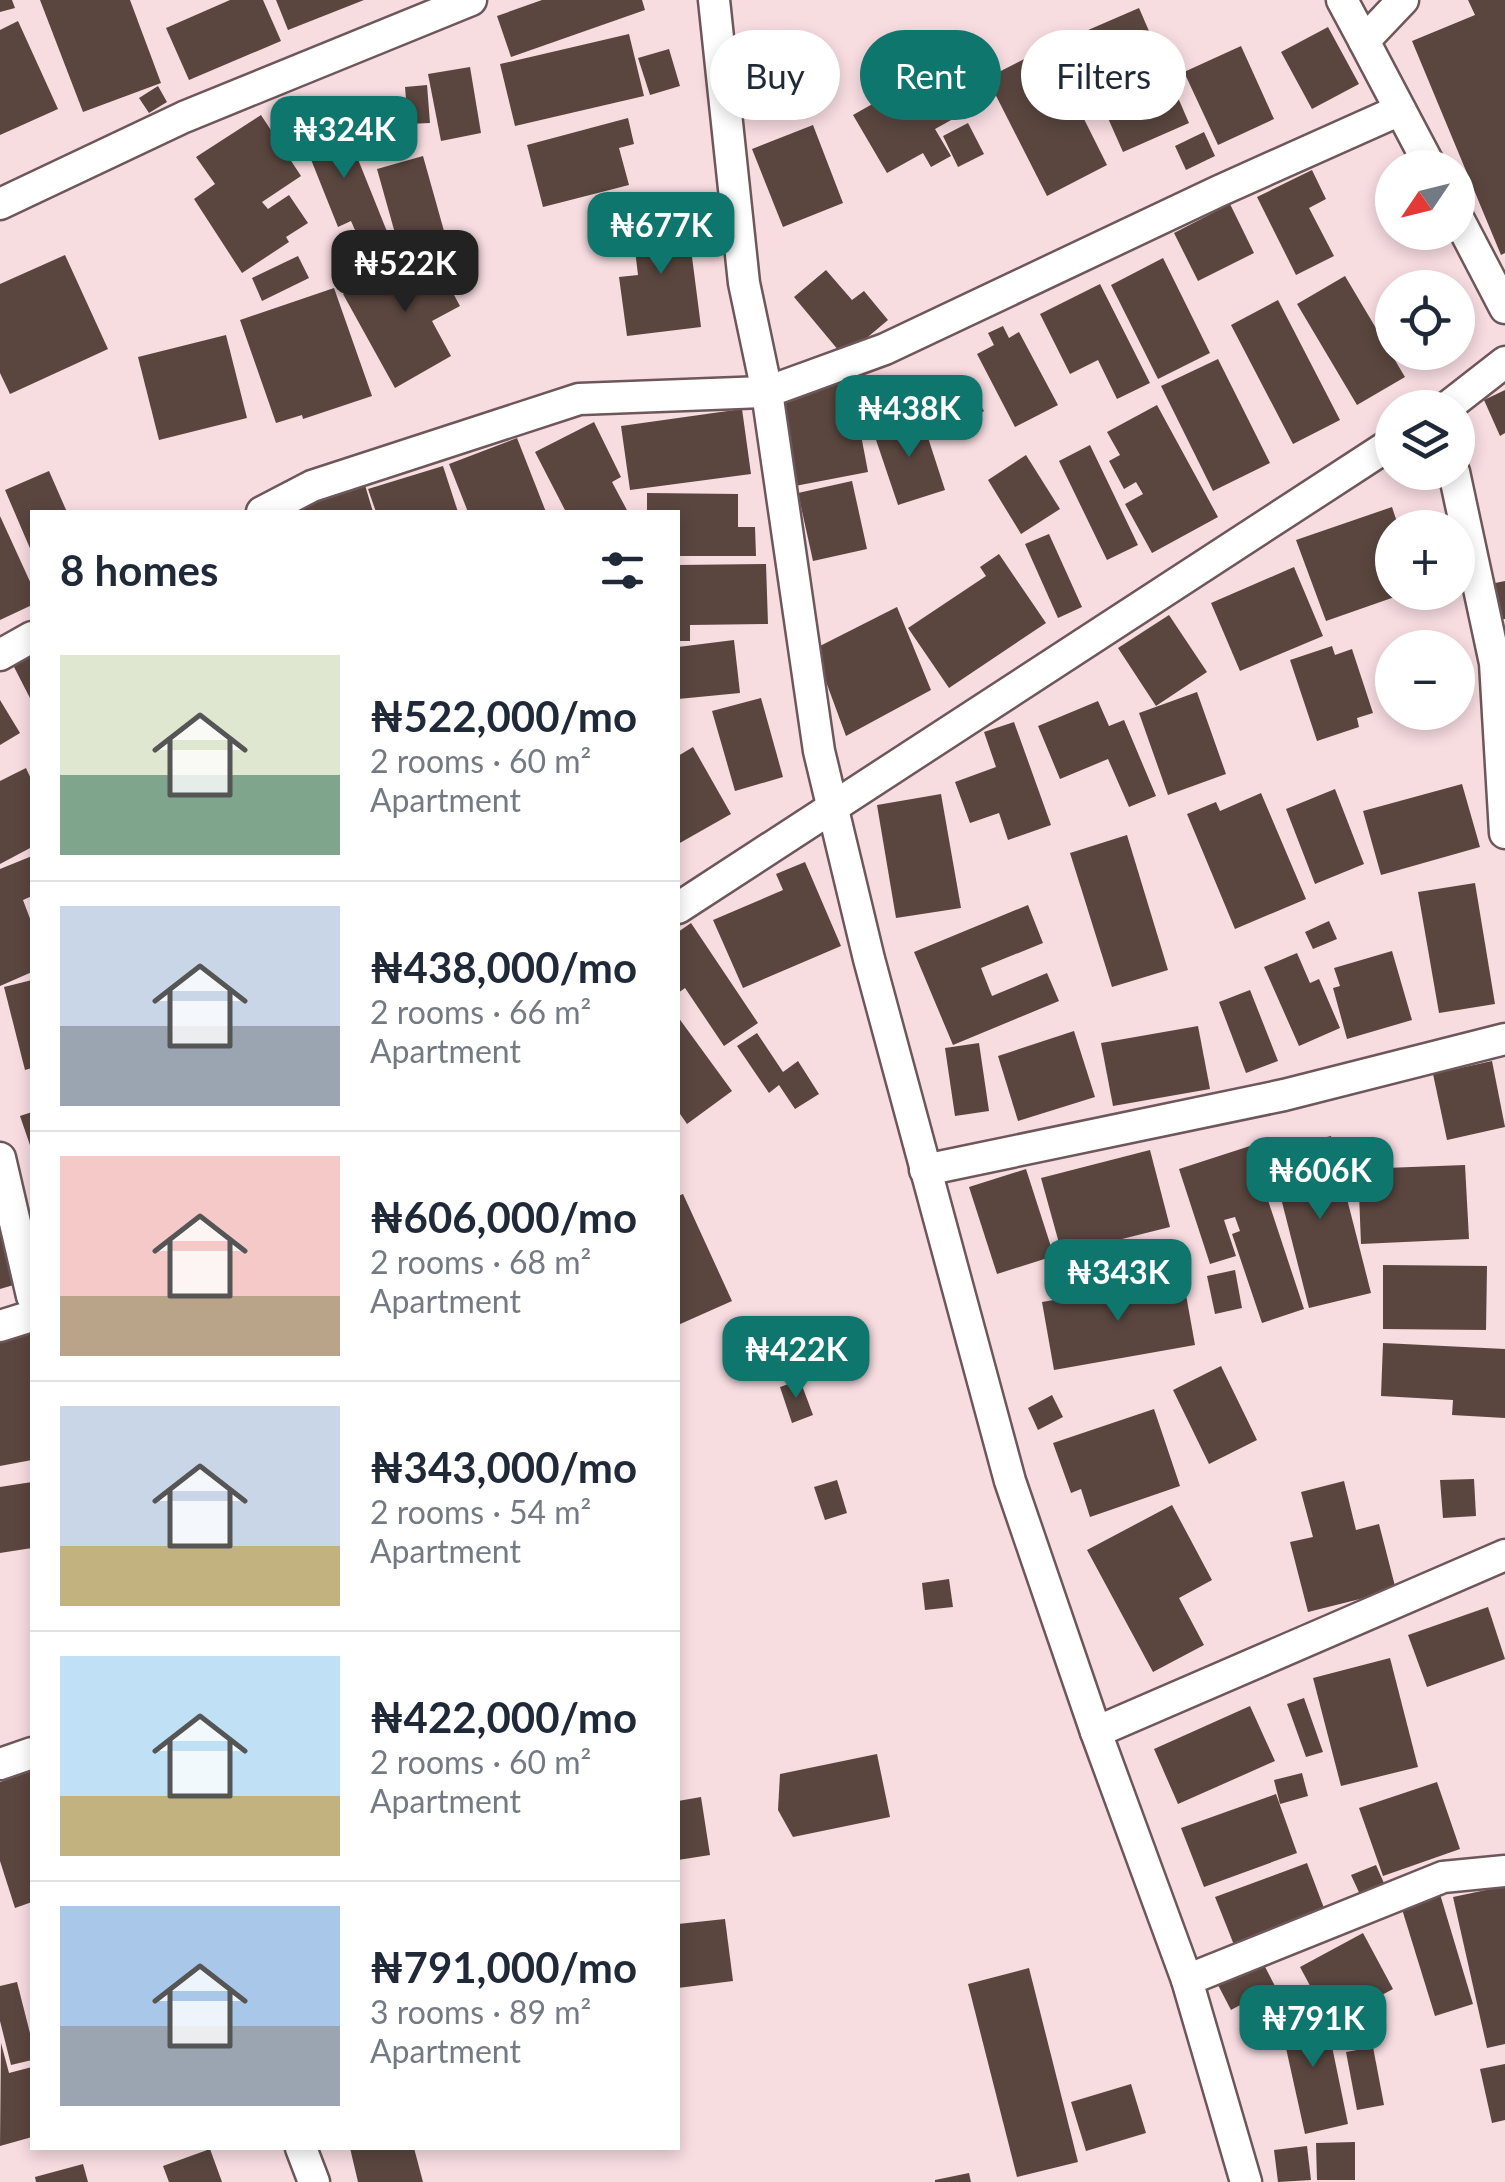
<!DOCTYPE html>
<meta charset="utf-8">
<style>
body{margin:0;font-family:Lato,sans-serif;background:#f2f2f3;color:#1f2937;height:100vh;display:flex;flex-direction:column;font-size:38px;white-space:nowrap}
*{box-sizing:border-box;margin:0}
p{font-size:32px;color:#747a83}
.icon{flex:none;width:55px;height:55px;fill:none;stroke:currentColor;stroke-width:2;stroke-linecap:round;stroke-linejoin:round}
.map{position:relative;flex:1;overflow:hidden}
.sheet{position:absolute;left:30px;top:510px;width:650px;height:1640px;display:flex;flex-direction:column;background:#fff;border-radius:0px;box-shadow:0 5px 15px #0003}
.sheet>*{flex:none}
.top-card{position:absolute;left:710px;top:30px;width:645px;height:90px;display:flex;gap:20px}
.needle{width:65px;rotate:235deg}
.controls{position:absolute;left:1375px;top:150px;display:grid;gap:20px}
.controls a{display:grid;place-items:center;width:100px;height:100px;border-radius:50%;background:#fff;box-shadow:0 5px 15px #0003;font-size:50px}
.price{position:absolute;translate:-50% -85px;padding:0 22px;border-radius:20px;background:#0f766e;color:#fff;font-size:32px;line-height:65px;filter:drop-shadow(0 2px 5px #0008)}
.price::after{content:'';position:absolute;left:50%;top:60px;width:30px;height:22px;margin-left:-15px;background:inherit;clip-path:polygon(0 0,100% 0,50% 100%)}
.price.current{background:#222;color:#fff}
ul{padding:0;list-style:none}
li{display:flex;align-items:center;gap:30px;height:250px;padding:0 30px}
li+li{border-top:2px solid #e0e1e3}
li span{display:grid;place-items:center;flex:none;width:280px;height:200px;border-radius:0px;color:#555}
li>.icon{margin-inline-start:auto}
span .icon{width:120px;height:120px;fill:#fffc;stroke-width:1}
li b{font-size:42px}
h2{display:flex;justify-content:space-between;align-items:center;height:120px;padding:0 30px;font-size:42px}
.chip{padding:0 35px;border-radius:45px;background:#fff;box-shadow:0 5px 15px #0003;font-size:35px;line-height:90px}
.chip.current{background:#0f766e;color:#fff}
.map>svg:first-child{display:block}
.building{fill:#5a463f}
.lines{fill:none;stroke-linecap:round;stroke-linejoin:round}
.minor-casing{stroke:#6d575b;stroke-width:35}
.minor{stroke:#fff;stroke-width:30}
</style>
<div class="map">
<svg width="1505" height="2182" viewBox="0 0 1505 2182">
<rect width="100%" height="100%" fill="#f7dce0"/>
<g class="building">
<polygon points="0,0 12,0 15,8 0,12"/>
<polygon points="40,0 130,0 161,83 83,112"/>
<polygon points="230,0 263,0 281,41 189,80 166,28"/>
<polygon points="276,0 364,0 288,30"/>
<polygon points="542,0 642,0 645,10 511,57 497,16"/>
<polygon points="1468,0 1505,0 1505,253 1501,255 1412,41 1475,15"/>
<polygon points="1139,8 1189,123 1123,152 1072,37"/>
<polygon points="18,21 58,109 0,135 0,30"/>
<polygon points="1328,27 1359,84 1312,109 1281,52"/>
<polygon points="629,34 644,96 515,126 500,64"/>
<polygon points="1241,46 1274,119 1218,145 1184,72"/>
<polygon points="1048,47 1107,165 1047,196 987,78"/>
<polygon points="669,49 680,86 650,95 638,58"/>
<polygon points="964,52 991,98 935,129 951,156 931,167 923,153 887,173 853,115"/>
<polygon points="470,67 481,133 441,141 428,74"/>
<polygon points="427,85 430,123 408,124 405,87"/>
<polygon points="158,86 167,102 149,113 139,98"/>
<polygon points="261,115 301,176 262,202 268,209 289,195 308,223 286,237 289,242 242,273 194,199 215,184 196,157"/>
<polygon points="341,117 388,234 351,248 345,234 355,230 351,221 338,227 300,132"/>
<polygon points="628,118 634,144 619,148 629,185 543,207 527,145"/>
<polygon points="968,123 984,154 958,167 943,136"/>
<polygon points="813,125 843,203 783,227 752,149"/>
<polygon points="1204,132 1215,156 1186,170 1175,146"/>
<polygon points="423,156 444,231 398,244 377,169"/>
<polygon points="1312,170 1326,199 1309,208 1334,256 1296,275 1257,197"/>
<polygon points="1230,204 1254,253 1198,281 1174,233"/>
<polygon points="686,210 701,327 627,336 619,277 638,275 631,217"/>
<polygon points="428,247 460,306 432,321 451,356 395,388 343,294"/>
<polygon points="65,255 108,349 10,394 0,373 0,284"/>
<polygon points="298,256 309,278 262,301 252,278"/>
<polygon points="1163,258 1210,353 1158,379 1111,285"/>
<polygon points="826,270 852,300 864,291 888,320 844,357 794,297"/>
<polygon points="1345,276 1405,377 1357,405 1297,304"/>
<polygon points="1100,284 1150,383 1117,399 1098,360 1070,374 1040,314"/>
<polygon points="334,288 372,396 303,419 302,415 276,423 240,320"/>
<polygon points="1278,300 1340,420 1293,444 1231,325"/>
<polygon points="1003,326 1009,338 1019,332 1058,405 1015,427 977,354 994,345 988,333"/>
<polygon points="226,335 247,418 159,440 138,357"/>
<polygon points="1218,359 1270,463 1213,491 1161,386"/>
<polygon points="851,382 868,472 795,486 778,396"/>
<polygon points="970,390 984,411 963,423 950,402"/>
<polygon points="1505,390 1505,433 1500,436 1484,400"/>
<polygon points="1157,405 1218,517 1152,553 1125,504 1143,494 1136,482 1124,489 1109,461 1120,455 1107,432"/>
<polygon points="742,409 751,474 630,490 621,426"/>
<polygon points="921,416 945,490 898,505 873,431"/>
<polygon points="594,422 621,477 612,482 628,512 566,512 535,452"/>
<polygon points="517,438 546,512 468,512 449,464"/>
<polygon points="1090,445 1138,545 1107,560 1059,461"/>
<polygon points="1026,455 1060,509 1021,534 988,480"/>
<polygon points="443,466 458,512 376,512 368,489"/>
<polygon points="49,471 67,512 32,512 32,553 5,490"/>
<polygon points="852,481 867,549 813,561 798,493"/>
<polygon points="365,485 373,512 301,512 299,504"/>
<polygon points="647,493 738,494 738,527 755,527 756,556 678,556 678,512 647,512"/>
<polygon points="1392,507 1399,528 1392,528 1392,592 1406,593 1326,621 1296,540"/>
<polygon points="0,516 32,586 32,605 0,620"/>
<polygon points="1049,534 1082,607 1058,618 1025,544"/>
<polygon points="999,554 1046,623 949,688 908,628 986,576 980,567"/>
<polygon points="766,564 768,624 690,625 690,641 678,641 678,565"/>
<polygon points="1294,567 1323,636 1240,671 1211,603"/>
<polygon points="1505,581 1505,619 1503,619 1495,583"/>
<polygon points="897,607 931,690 846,736 814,649"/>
<polygon points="1169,615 1207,672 1156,706 1118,648"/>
<polygon points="734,640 740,693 678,699 678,647"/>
<polygon points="1332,646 1335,655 1352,649 1373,713 1357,718 1359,727 1317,741 1290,660"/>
<polygon points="32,652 32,702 12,663"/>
<polygon points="1197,692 1226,774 1168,795 1139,713"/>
<polygon points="761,698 783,777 735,791 712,711"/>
<polygon points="0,700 20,733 0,745"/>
<polygon points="1098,701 1109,726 1124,720 1156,796 1129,807 1108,759 1060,779 1038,726"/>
<polygon points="1014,722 1051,825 1008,840 999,813 970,823 955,782 996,767 984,732"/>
<polygon points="693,747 731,814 678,844 678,756"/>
<polygon points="26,768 32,781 32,847 0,864 0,781"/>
<polygon points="1462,784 1480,847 1381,875 1363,811"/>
<polygon points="1335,789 1364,864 1315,884 1286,809"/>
<polygon points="1261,793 1306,899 1235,929 1187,814 1216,802 1220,811"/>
<polygon points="941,794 961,908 896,918 877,805"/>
<polygon points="1127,835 1168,970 1112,987 1070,853"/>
<polygon points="32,856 32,896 23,900 32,924 32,972 0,986 0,869"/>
<polygon points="805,862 841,946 743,988 713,920 783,890 776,874"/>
<polygon points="1475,883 1495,1004 1439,1013 1418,892"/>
<polygon points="1028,905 1043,943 981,968 992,996 1047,973 1059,1001 953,1045 914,952"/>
<polygon points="1329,921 1337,939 1313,949 1305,932"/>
<polygon points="691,923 758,1023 724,1046 685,988 678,993 678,932"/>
<polygon points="1392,951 1412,1020 1347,1039 1333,988 1340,986 1334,968"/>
<polygon points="1297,953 1310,983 1319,979 1340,1028 1299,1046 1264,967"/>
<polygon points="32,980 32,1068 25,1070 4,987"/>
<polygon points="1250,990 1278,1061 1246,1073 1219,1002"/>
<polygon points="678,1017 732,1091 687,1124 678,1111"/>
<polygon points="1198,1026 1210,1089 1113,1106 1101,1043"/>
<polygon points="1074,1031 1095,1097 1018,1121 998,1056"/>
<polygon points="757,1033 783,1072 798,1061 819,1094 795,1109 779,1085 769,1093 737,1046"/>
<polygon points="979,1043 989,1111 955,1116 945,1048"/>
<polygon points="1492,1061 1505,1127 1447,1140 1433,1074"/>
<polygon points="32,1112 32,1151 20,1116"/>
<polygon points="1331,1136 1371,1293 1309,1308 1269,1151"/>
<polygon points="1250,1146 1304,1309 1262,1323 1232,1234 1240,1231 1235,1217 1224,1220 1236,1256 1210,1264 1179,1169"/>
<polygon points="1150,1150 1170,1227 1062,1254 1041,1178"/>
<polygon points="1465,1165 1469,1239 1361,1244 1358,1169"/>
<polygon points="1026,1169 1054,1256 997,1274 969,1187"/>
<polygon points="683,1194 732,1301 678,1325 678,1196"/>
<polygon points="0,1231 17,1284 0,1289"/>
<polygon points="1383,1265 1487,1266 1486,1330 1383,1329"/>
<polygon points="1235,1270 1242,1308 1215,1314 1207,1276"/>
<polygon points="1183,1278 1195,1345 1054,1370 1042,1302"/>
<polygon points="32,1332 32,1460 0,1466 0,1338"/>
<polygon points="1383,1343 1505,1349 1505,1418 1452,1415 1453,1400 1381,1396"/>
<polygon points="1221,1366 1257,1440 1209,1464 1173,1390"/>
<polygon points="800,1380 813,1415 792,1423 780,1387"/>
<polygon points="1052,1395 1063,1417 1038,1430 1028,1408"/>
<polygon points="1154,1409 1180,1486 1090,1517 1081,1489 1071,1493 1053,1443"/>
<polygon points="1474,1479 1476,1516 1443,1518 1440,1480"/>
<polygon points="837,1480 847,1513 825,1520 814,1487"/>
<polygon points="1344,1481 1356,1530 1379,1524 1396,1590 1308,1612 1290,1542 1313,1537 1301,1492"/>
<polygon points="32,1482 32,1548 0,1553 0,1487"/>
<polygon points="1172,1505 1212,1580 1179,1598 1204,1645 1153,1672 1087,1550"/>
<polygon points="949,1579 953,1607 925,1610 922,1583"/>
<polygon points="1488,1607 1505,1659 1427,1687 1408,1635"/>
<polygon points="1390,1658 1418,1767 1341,1786 1313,1678"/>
<polygon points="1304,1698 1323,1752 1306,1757 1287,1704"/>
<polygon points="1250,1706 1275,1761 1178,1804 1154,1749"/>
<polygon points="877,1754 890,1817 793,1837 778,1810 780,1774"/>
<polygon points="32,1771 32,1902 15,1908 0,1861 0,1782"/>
<polygon points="1302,1773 1308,1796 1280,1804 1274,1780"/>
<polygon points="1437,1782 1460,1849 1383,1876 1359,1808"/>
<polygon points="1276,1794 1297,1853 1204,1887 1181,1828"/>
<polygon points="701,1797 710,1855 678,1860 678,1801"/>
<polygon points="1307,1863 1327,1916 1236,1950 1215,1897"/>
<polygon points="1376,1865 1387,1890 1363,1901 1351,1875"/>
<polygon points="1505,1886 1505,2044 1487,2048 1453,1897"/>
<polygon points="1440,1894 1473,2004 1435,2016 1401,1906"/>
<polygon points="725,1919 733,1981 678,1988 678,1924"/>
<polygon points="1363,1933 1393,1989 1330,2023 1300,1967"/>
<polygon points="1262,1961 1275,1986 1231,2010 1218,1985"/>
<polygon points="1029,1968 1078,2162 1017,2177 968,1984"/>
<polygon points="17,1982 32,2041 32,2060 11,2065 0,2021 0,1986"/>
<polygon points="1311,2004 1316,2029 1328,2027 1348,2124 1305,2134 1278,2012"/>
<polygon points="1,2043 9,2073 32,2067 32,2137 0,2146"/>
<polygon points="1373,2047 1384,2105 1357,2110 1346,2052"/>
<polygon points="1505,2064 1505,2120 1492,2123 1480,2069"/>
<polygon points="1131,2084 1146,2133 1086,2151 1071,2102"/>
<polygon points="1355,2142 1355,2180 1317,2180 1316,2143"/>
<polygon points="1307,2146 1311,2180 1278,2182 1274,2150"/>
<polygon points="350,2148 414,2148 423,2182 358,2182"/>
<polygon points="210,2149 222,2182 169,2182 163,2166"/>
<polygon points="83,2164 88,2182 36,2182 35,2177"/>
<polygon points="969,2173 971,2182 935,2182 935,2180"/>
</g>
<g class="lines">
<g class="minor-casing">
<g id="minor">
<polyline points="714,0 744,283 767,392 819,751 869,959 1010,1481 1096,1732 1187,1980 1246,2182"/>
<polyline points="1342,0 1364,41"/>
<polyline points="1403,0 1364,41 1431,168"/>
<polyline points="0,204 184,117 471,0"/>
<polyline points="1458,218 1505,308"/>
<polyline points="1446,408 1505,362"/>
<polyline points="1454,472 1495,663 1505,833"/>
<polyline points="262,512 312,486 579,399 767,392 885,349 1219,191 1400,110"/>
<polyline points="0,655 32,637"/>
<polyline points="678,908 1392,443"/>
<polyline points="0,1158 32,1296"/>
<polyline points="925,1170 1284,1095 1505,1039"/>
<polyline points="0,1326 32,1316"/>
<polyline points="1096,1732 1505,1555"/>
<polyline points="0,1764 32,1753"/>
<polyline points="1187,1980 1443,1877 1505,1871"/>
<polyline points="301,2148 314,2182"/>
</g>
</g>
<use href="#minor" class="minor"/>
</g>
</svg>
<div class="controls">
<a><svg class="needle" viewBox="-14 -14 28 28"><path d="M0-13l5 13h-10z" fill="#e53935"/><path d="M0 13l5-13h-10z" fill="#747a83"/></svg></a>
<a><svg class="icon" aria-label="locate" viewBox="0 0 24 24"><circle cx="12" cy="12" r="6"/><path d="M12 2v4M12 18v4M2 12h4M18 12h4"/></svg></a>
<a><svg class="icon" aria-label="layers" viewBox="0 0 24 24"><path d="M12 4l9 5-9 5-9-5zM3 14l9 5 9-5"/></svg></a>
<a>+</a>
<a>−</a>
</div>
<b class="price" style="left:344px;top:181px">₦324K</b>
<b class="price" style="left:661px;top:277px">₦677K</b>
<b class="price current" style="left:405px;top:315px">₦522K</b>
<b class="price" style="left:909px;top:460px">₦438K</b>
<b class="price" style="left:1320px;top:1222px">₦606K</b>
<b class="price" style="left:1118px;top:1324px">₦343K</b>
<b class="price" style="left:796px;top:1401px">₦422K</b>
<b class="price" style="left:1313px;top:2070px">₦791K</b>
<div class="top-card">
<a class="chip">Buy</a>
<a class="chip current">Rent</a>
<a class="chip">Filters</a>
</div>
<section class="sheet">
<h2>8 homes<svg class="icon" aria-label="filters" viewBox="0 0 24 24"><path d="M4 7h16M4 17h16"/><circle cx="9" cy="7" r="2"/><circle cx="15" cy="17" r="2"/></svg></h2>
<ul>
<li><span style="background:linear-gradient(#dfe7d0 60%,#7fa58c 0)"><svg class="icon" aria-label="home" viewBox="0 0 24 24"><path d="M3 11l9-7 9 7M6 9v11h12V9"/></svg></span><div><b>₦522,000/mo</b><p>2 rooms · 60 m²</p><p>Apartment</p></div></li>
<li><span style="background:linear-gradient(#c9d6e8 60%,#9aa5b1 0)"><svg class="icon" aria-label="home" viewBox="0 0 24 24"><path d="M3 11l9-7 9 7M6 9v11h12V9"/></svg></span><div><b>₦438,000/mo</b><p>2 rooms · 66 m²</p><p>Apartment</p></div></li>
<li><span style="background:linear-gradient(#f6c9c9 70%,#b9a48a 0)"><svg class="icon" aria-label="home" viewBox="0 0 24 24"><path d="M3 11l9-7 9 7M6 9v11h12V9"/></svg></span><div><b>₦606,000/mo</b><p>2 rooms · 68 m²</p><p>Apartment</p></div></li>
<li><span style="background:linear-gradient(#c9d6e8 70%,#c2b280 0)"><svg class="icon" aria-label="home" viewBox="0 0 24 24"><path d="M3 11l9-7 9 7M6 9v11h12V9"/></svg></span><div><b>₦343,000/mo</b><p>2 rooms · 54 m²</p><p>Apartment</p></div></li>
<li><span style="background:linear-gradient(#bfe0f5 70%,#c2b280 0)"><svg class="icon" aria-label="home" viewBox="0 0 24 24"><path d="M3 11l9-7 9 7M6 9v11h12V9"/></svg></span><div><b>₦422,000/mo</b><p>2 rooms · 60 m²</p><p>Apartment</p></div></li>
<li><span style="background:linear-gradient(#a9c7e8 60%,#9aa5b1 0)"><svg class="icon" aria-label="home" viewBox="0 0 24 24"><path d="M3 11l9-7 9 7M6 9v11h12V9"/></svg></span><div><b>₦791,000/mo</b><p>3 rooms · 89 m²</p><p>Apartment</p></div></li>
</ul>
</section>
</div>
